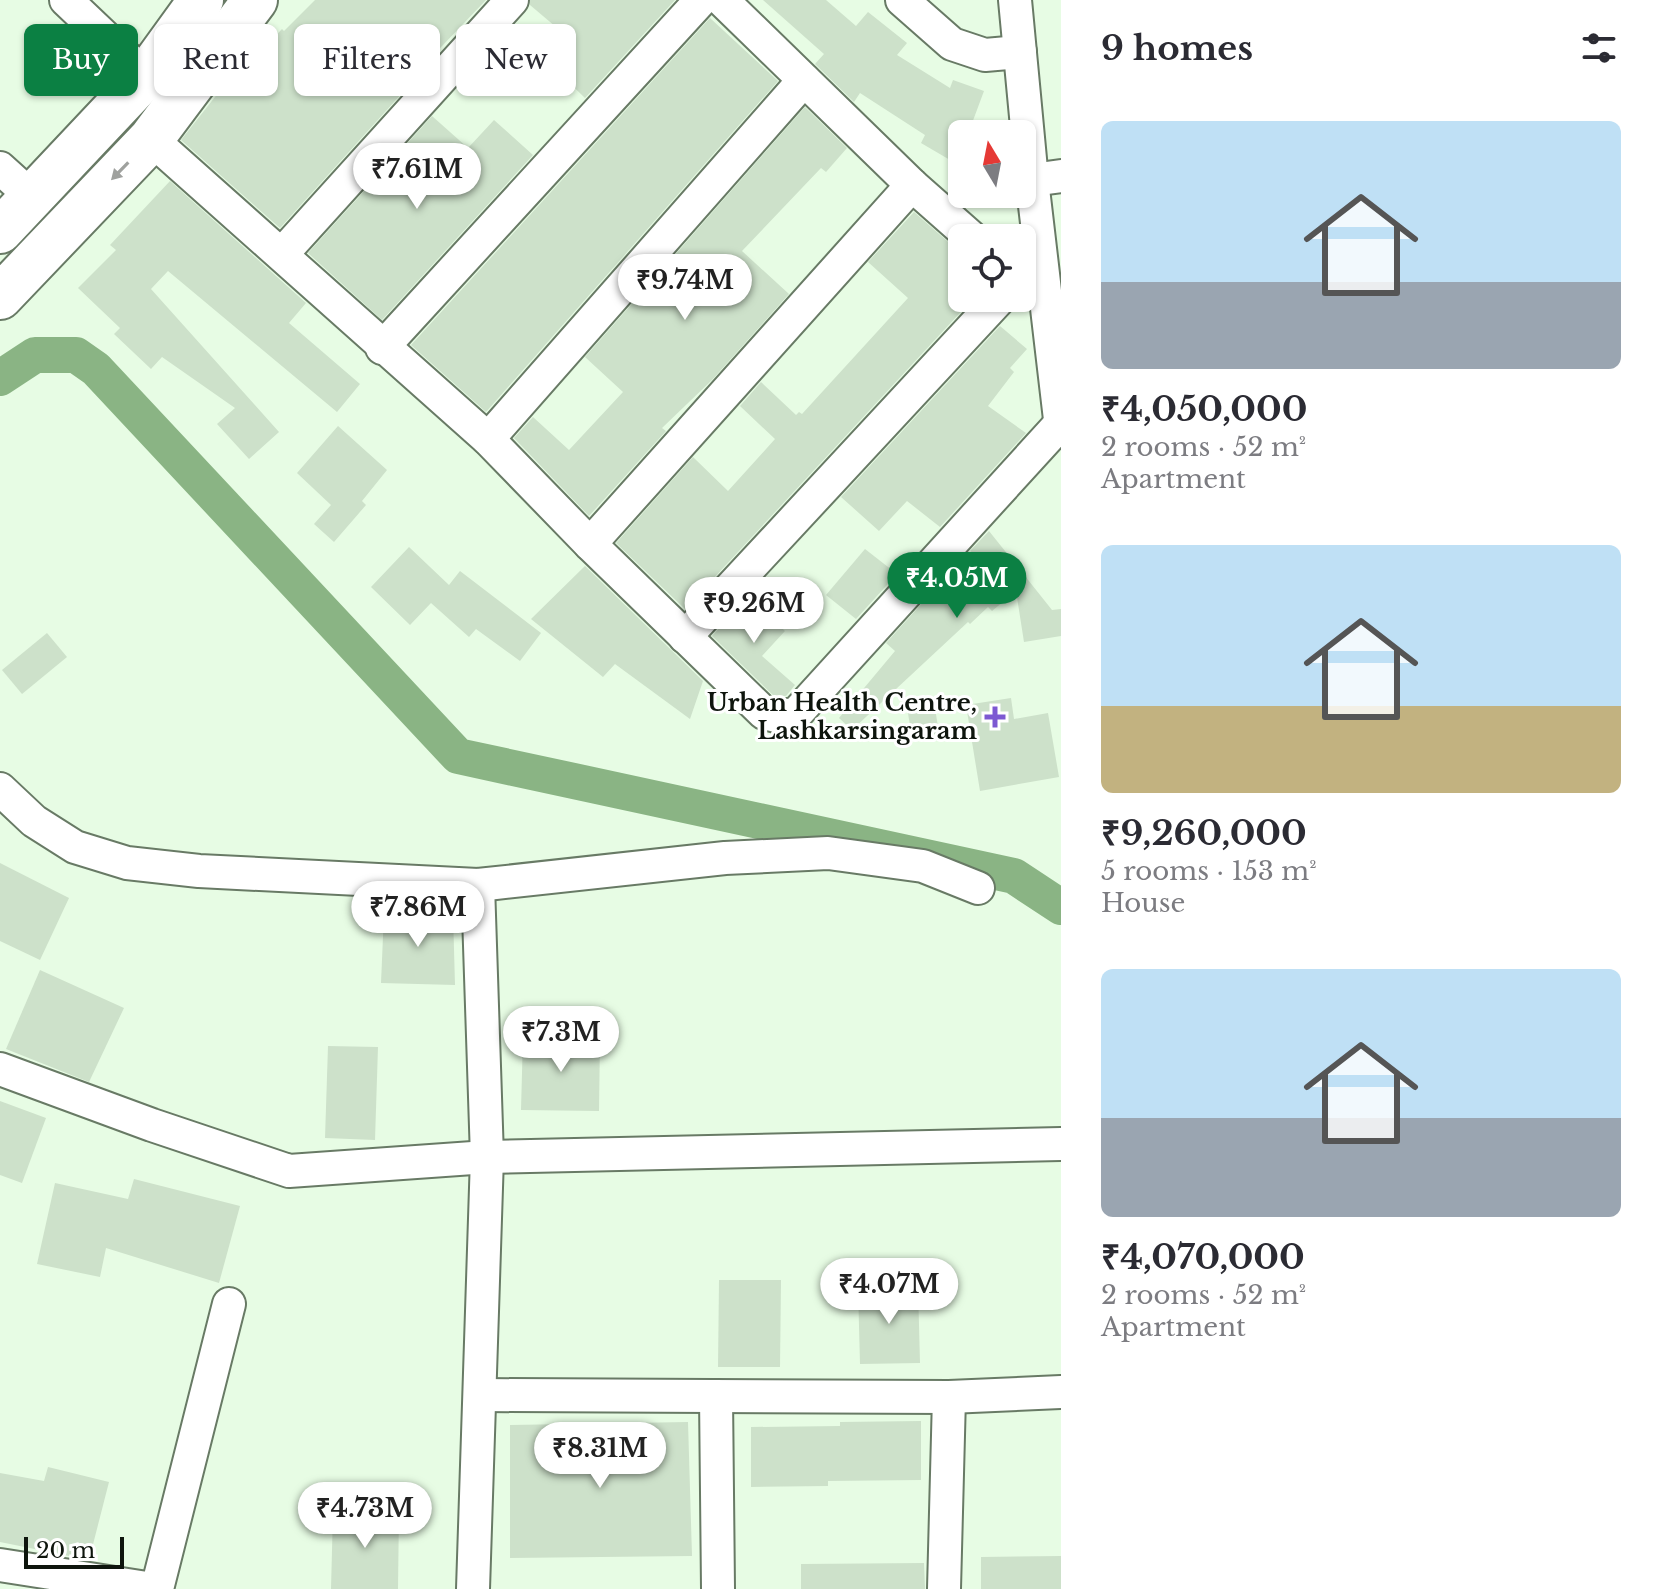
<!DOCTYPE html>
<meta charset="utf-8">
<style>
body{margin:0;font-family:"Libre Baskerville",serif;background:#f7f7f7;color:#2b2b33;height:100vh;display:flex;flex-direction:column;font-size:30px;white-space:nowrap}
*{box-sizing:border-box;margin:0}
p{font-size:26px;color:#7c7c81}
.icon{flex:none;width:44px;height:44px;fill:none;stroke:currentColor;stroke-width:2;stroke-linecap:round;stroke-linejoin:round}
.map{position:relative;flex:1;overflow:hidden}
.drawer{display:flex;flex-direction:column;background:#fff;width:600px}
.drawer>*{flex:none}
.guide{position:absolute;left:24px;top:24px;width:760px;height:72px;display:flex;gap:16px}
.needle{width:52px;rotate:350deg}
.tools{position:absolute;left:948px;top:120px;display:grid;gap:16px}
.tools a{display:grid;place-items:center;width:88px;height:88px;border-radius:12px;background:#fff;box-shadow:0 2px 6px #0004;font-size:40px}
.scale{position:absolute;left:24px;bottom:20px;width:100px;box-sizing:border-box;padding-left:8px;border:4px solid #0e150d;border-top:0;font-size:22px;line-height:28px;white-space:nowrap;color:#0e150d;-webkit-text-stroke:6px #fff;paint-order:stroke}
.price{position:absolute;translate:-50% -68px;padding:0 18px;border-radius:28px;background:#fff;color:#222;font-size:26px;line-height:52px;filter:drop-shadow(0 2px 4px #0008)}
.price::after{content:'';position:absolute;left:50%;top:48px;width:24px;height:18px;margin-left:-12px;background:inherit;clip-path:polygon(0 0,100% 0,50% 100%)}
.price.current{background:#0b8043;color:#fff}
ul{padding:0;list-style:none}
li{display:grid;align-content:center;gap:16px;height:424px;padding:0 40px}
li span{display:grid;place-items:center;height:248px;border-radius:12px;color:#555}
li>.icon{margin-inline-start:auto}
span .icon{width:144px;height:144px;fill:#fffc;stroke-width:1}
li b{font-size:34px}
h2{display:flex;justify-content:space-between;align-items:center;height:96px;padding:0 40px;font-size:34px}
.pill{padding:0 28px;border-radius:12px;background:#fff;box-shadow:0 2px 6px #0004;font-size:28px;line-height:72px}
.pill.current{background:#0b8043;color:#fff}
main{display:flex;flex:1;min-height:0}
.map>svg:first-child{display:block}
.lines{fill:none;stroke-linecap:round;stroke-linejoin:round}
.canal{stroke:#8ab484;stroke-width:36}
.building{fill:#cde1ca}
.street-casing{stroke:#687a65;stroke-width:36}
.secondary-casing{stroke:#687a65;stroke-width:48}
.street{stroke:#fff;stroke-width:32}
.secondary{stroke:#fff;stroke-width:44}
.oneway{fill:#9fa19e}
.poi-dot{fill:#7d58d2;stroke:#fff;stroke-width:3}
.labels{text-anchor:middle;stroke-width:6;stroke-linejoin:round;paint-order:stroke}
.poi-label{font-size:24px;font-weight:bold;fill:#0e150d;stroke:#fff;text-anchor:end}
</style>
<main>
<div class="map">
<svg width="1061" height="1589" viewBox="0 0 1061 1589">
<rect width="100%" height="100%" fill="#e7fce4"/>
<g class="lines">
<polyline class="canal" points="0,378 35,355 76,355 96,369 458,756 1014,876 1061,907"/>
</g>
<g class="building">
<polygon points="315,0 486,0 401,89 404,91 280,228 181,140 226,83 229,85 282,29 284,31"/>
<polygon points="530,0 675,0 585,98 547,61 569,38 530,5"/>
<polygon points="763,0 826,0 856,26 868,12 907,43 897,55 950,88 953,80 984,91 968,134 962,134 962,167 921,143 925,135 860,93 854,102 815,64 824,54"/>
<polygon points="710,18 778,81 486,412 411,345"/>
<polygon points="805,107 847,148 826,172 821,168 742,251 789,294 712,380 662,428 666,431 589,516 514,438 533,417 569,450 623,392 585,357"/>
<polygon points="432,116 468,148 494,120 533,155 382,320 308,253"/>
<polygon points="170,181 306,303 289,323 360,384 337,412 168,271 151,289 279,432 249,459 217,424 235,408 162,357 151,369 114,334 120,328 78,288 116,250 110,245"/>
<polygon points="914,212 962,254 962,298 971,301 685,609 616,543 693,457 728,491 775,439 740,406 761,382 796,415 799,412 802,414 908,298 868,262"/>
<polygon points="1000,326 1027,349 1010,368 1014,372 988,406 1026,433 940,527 907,501 879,531 841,497"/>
<polygon points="338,426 387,470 362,501 366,505 334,542 314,524 331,505 297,473"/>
<polygon points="989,531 1052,610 1061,609 1061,636 1024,642 1016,591 992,611 988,607 970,624 968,622 852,730 839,718 895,651 886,643 945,578 973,553 970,551"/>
<polygon points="409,547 449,585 460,571 541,633 520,661 476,629 469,637 431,603 410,625 371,587"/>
<polygon points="865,549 897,574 856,619 826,595"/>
<polygon points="585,566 703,681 690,719 615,664 603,677 531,619"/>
<polygon points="748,597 785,631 762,656 795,685 786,696 774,696 712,636"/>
<polygon points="47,633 67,657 22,694 2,670"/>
<polygon points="1011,698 1014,719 1048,713 1059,777 980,791 966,705"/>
<polygon points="934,702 939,733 912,738 907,707"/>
<polygon points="0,863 69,898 40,960 0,941"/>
<polygon points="384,913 453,914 455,985 381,983"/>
<polygon points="40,970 124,1008 89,1082 6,1049"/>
<polygon points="523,1036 600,1038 599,1111 521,1110"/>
<polygon points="328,1046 378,1047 375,1140 325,1138"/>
<polygon points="0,1101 46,1118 22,1183 0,1175"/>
<polygon points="134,1179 240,1206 219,1283 106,1248 100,1277 37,1264 55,1183 128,1199"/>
<polygon points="719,1280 781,1280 780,1367 718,1367"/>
<polygon points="918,1287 920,1363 860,1364 858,1288"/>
<polygon points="921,1421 921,1480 828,1481 828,1486 751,1487 751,1427 840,1426 840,1422"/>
<polygon points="688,1422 692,1556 510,1558 510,1425"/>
<polygon points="48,1467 109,1482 89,1560 0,1542 0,1473 44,1481"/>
<polygon points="399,1511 398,1589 331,1589 333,1512"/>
<polygon points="1061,1556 1061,1589 981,1589 981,1557"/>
<polygon points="924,1563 925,1589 801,1589 801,1564"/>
</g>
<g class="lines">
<g class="street-casing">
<g id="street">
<polyline points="66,0 146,76"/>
<polyline points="722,0 912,185 972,238"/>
<polyline points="902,0 952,44 985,55 1020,52"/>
<polyline points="1015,0 1032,180 1061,428"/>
<polyline points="151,139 488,439 590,544 764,713 780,717 797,713 1060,424"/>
<polyline points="0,168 31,196"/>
<polyline points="1032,180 1061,176"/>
<polyline points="282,254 512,0"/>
<polyline points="382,348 701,0"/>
<polyline points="488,439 804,80"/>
<polyline points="590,544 912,185"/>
<polyline points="685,637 1000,298"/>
<polyline points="0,789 34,821 75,847 127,863 199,871 478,885 725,858 828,853 923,866 978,888"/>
<polyline points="0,1069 152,1125 289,1171 487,1157 1061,1144"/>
<polyline points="480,1395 949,1397 1061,1392"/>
<polyline points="716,1396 718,1589"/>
<polyline points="0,1565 153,1589"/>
<polyline points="157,1589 229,1304"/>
<polyline points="473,1589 487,1157 478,885"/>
<polyline points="944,1589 949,1397"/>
</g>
</g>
<g class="secondary-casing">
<g id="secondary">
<polyline points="0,231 146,76 201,0"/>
<polyline points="0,297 151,139 255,0"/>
</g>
</g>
<use href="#street" class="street"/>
<use href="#secondary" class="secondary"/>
</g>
<defs><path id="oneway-solid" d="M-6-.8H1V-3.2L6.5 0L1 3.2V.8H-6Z" transform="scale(2)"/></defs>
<use class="oneway" href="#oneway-solid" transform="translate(120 171) rotate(134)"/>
<path class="poi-dot" d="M991 705h8v8h8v8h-8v8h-8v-8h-8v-8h8z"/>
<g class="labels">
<g class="poi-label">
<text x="977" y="711">Urban Health Centre,<tspan x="977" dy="28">Lashkarsingaram</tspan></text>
</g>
</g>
</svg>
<div class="tools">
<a><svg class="needle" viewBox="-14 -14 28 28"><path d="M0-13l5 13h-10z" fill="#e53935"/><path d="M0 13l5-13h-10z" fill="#7c7c81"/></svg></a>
<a><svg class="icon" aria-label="locate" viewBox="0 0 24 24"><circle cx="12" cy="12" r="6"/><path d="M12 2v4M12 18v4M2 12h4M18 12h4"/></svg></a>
</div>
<div class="scale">20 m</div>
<b class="price" style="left:417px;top:211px">₹7.61M</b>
<b class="price" style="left:685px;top:322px">₹9.74M</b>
<b class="price current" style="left:957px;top:620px">₹4.05M</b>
<b class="price" style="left:754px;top:645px">₹9.26M</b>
<b class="price" style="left:418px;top:949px">₹7.86M</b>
<b class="price" style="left:561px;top:1074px">₹7.3M</b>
<b class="price" style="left:889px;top:1326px">₹4.07M</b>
<b class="price" style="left:600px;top:1490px">₹8.31M</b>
<b class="price" style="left:365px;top:1550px">₹4.73M</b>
<div class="guide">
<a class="pill current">Buy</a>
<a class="pill">Rent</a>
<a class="pill">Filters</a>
<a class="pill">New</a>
</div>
</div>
<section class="drawer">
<h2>9 homes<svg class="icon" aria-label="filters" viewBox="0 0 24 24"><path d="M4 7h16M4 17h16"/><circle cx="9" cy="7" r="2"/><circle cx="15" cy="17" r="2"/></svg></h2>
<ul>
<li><span style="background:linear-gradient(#bfe0f5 65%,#9aa5b1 0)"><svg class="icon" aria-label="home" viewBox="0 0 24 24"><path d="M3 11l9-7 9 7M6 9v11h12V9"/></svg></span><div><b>₹4,050,000</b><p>2 rooms · 52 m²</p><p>Apartment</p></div></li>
<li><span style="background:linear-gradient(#bfe0f5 65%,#c2b280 0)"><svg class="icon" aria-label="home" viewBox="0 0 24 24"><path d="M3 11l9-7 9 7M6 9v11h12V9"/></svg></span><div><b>₹9,260,000</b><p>5 rooms · 153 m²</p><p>House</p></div></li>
<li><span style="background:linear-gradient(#bfe0f5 60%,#9aa5b1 0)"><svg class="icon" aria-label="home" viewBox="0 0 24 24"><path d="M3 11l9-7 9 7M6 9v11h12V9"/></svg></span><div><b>₹4,070,000</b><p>2 rooms · 52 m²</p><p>Apartment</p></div></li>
</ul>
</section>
</main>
